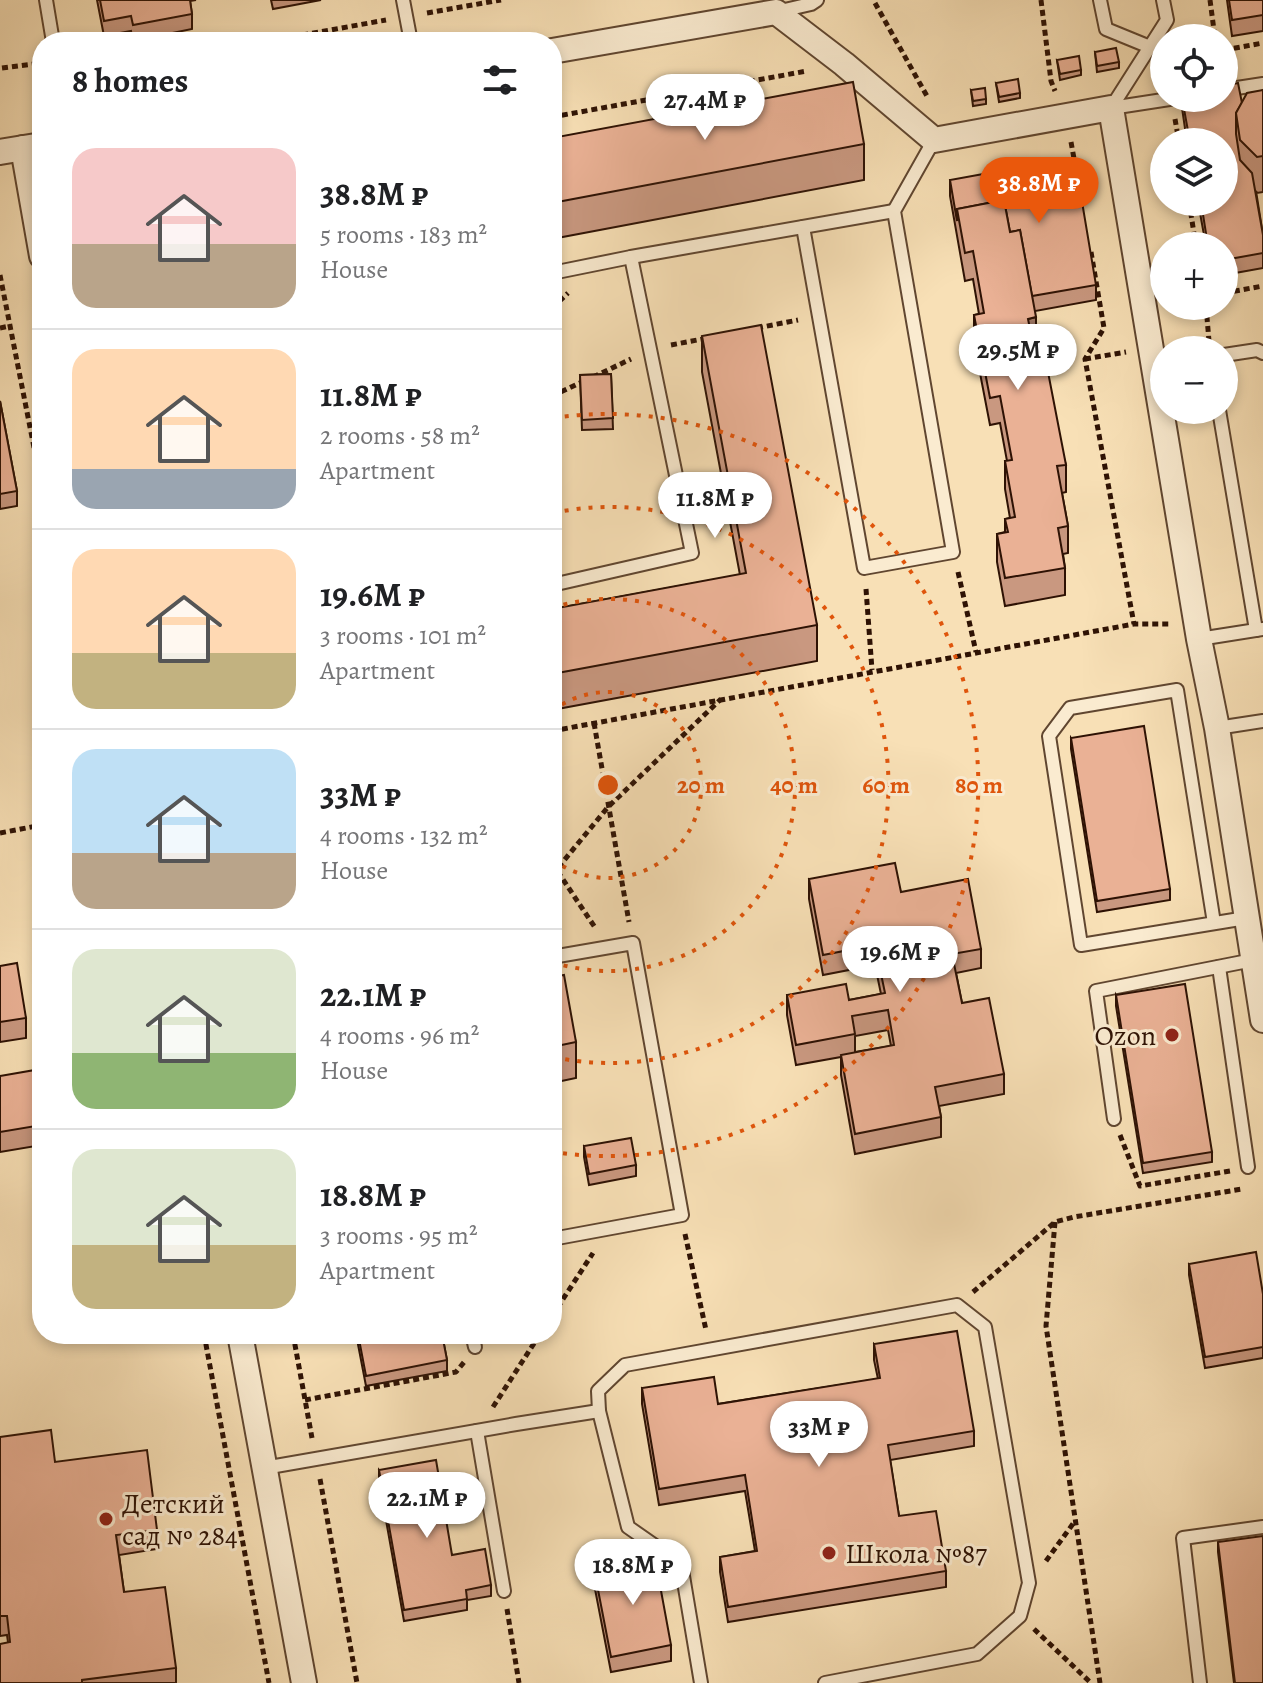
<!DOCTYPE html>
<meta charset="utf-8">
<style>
body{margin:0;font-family:Alegreya,serif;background:#f6f6f6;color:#202124;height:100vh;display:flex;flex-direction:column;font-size:30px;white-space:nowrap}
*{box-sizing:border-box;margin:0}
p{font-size:26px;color:#757577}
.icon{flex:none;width:44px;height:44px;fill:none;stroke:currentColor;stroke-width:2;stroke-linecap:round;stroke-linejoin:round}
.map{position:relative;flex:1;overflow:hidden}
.side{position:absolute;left:32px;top:32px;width:530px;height:1312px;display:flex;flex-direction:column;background:#fff;border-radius:32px;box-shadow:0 4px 12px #0003}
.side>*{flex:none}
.fabs{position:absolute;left:1150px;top:24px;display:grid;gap:16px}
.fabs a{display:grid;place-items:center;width:88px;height:88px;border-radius:50%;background:#fff;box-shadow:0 4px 12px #0003;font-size:40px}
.price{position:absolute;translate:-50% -68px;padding:0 18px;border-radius:28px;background:#fff;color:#222;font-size:26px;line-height:52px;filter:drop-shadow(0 2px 4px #0008)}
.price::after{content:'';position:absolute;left:50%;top:48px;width:24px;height:18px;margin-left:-12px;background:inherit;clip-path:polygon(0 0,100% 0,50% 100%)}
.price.active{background:#ea580c;color:#fff}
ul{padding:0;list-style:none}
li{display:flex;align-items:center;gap:24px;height:200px;padding:0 40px}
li+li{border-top:2px solid #e0e0e0}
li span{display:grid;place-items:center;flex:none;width:224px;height:160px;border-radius:24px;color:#555}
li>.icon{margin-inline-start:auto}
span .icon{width:96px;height:96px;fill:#fffc;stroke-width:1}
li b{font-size:34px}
h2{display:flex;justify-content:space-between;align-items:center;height:96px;padding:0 40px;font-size:34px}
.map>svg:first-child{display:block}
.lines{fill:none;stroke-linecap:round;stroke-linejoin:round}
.service-casing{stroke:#604630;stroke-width:16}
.minor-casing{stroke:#604630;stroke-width:28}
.path{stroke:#2e1204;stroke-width:5;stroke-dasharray:6 4;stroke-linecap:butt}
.service{stroke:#faebd0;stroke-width:12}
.minor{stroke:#faebd0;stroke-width:24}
.wall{fill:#c99880;stroke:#2e1204;stroke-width:2;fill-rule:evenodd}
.shaded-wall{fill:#a47c68;stroke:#2e1204;stroke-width:2}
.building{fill:#eab195;stroke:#2e1204;stroke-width:2}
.ring{fill:none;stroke:#df550c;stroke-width:4;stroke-dasharray:4 8}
.poi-dot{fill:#8f2418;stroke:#faebd0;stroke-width:3}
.labels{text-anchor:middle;stroke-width:6;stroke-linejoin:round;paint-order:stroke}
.poi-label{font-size:28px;fill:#2e1204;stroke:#faebd0;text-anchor:start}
.centre{fill:#df550c;stroke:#faebd0;stroke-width:4}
.ring-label{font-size:24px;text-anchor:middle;font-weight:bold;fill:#df550c;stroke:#faebd0;stroke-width:6;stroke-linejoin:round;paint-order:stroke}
</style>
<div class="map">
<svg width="1263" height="1683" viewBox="0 0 1263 1683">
<rect width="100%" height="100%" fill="#f8e0b6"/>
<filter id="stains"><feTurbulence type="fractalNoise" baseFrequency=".0025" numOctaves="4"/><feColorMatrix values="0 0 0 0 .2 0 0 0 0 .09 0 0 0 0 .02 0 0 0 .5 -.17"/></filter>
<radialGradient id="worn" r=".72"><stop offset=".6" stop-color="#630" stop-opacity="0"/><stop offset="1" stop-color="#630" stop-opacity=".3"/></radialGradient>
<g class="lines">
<g class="service-casing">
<g id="service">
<polyline points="46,0 53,42"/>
<polyline points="403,0 411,42"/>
<polyline points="1100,0 1106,29 1150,47"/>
<polyline points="776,12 811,4 817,0"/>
<polyline points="1224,90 1263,84"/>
<polyline points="1111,108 1167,20 1163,0"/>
<polyline points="1111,108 1176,98"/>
<polyline points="803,227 864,568 953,552 894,211 934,140"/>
<polyline points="552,273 631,257 894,211"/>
<polyline points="1224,355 1257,350 1263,353"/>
<polyline points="1219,410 1256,630"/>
<polyline points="552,585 692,553 631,257"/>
<polyline points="1199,639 1263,629"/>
<polyline points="1217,728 1263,721"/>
<polyline points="1214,923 1177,690 1070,708 1049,736 1081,945 1246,918"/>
<polyline points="552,957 633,943 682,1215 552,1239"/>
<polyline points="1219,967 1248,1167"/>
<polyline points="1114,1119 1096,991 1253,960"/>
<polyline points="472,1334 475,1347"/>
<polyline points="477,1431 504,1591"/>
<polyline points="264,1468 516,1424 599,1411"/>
<polyline points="701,1683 681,1564 628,1527 599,1411 598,1391 625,1365 957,1305 985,1327 1029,1583 1020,1616 977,1654 825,1683"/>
<polyline points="1200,1683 1183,1538 1263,1527"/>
</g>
</g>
<g class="minor-casing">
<g id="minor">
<polyline points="552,51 776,12 844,64 934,140 1111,108 1199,639 1217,728 1263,1020"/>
<polyline points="23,148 42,256"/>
<polyline points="0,152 42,145"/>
<polyline points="240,1334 304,1683"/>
</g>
</g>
<g class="path">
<polyline points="1041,0 1051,81 1055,91"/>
<polyline points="1210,0 1215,38"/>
<polyline points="875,3 928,98"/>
<polyline points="427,13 501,0"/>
<polyline points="263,42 386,20"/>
<polyline points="1224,50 1263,43"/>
<polyline points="2,68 42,63"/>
<polyline points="552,117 807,71"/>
<polyline points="1175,119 1179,142"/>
<polyline points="1071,142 1077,175"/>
<polyline points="1189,202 1196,246"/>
<polyline points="1091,252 1104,328 1085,359 1134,624"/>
<polyline points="0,275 42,488"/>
<polyline points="1224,293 1263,286"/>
<polyline points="1206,306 1209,341"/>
<polyline points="552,308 568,293"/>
<polyline points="0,328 10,326"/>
<polyline points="757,328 798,320"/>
<polyline points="671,345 708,338"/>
<polyline points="1085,359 1126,352"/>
<polyline points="593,377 631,359"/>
<polyline points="552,396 584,381"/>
<polyline points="958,572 976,652"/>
<polyline points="866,589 872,670"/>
<polyline points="594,723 629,922"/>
<polyline points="552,731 1134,624 1169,624"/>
<polyline points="0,833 42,825"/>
<polyline points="552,863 596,929"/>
<polyline points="552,875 608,807 721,699"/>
<polyline points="1120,1135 1140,1186 1230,1171"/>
<polyline points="1055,1222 1046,1326 1100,1683"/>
<polyline points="685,1234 706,1330"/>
<polyline points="973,1292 1055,1222 1074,1217 1242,1189"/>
<polyline points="552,1316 593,1253"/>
<polyline points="204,1334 269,1683"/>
<polyline points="293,1334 312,1438"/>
<polyline points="305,1400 456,1372 465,1361"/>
<polyline points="493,1407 540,1334"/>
<polyline points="320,1479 357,1683"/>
<polyline points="1046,1561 1075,1521"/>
<polyline points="507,1609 519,1683"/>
<polyline points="1034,1629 1091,1683"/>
</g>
<use href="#service" class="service"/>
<use href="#minor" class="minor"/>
</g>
<g class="wall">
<polygon points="97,0 196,0 190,1 192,14 192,29 133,41 131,31 104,36"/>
<polygon points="271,0 321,0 273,9"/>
<polygon points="1227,0 1263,0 1263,31 1232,36"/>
<polygon points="1095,52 1119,62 1119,68 1097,72"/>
<polygon points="1057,60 1081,70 1081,75 1060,80"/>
<polygon points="996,83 1020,93 1020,98 999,102"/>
<polygon points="971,90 986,99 986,104 973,106"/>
<polygon points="1263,90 1263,192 1257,193 1256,191 1263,235 1263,268 1224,275 1224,246 1206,246 1198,202 1224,202 1224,142 1187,142 1182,108 1182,98 1224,98 1242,103"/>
<polygon points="552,138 864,144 864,180 552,239"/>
<polygon points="950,180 1014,183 1096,285 1096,300 1035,311 1036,345 1033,346 1039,374 1066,465 1066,492 1062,493 1068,526 1068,553 1063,554 1065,568 1065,595 1005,606 997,562 997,534 1005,532 1005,519 1010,518 1005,489 1005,461 1007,461 1000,423 990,425 974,342 974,315 979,314 973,279 965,281 950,196"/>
<polygon points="702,336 817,625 817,661 552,710 552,609 740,575 702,372"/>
<polygon points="611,374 613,429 582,430 580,375"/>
<polygon points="0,401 17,491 17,506 0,509"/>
<polygon points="1071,738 1170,889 1170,900 1097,912 1071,749"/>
<path d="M809 879 901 892 981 949V968L956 973 962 1003 1004 1074V1094L939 1106 941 1117V1137L855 1154 841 1075V1057L796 1065 787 1015V995L849 1000 881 994 875 965 823 975 809 899ZM888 1030 891 1046 855 1052V1036Z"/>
<polygon points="0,966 26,1018 26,1038 0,1042"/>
<polygon points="552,977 576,1042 576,1078 552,1083"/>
<polygon points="1116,995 1212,1152 1212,1162 1143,1173 1116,1006"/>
<polygon points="0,1076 42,1111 42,1145 0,1152"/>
<polygon points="584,1146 636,1165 636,1176 589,1185 584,1157"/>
<polygon points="1189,1264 1263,1294 1263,1358 1205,1368 1189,1275"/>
<polygon points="356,1334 442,1334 447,1360 447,1371 366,1386"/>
<polygon points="874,1344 974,1431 974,1446 890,1460 899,1516 946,1571 946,1587 728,1622 720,1572 720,1557 755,1551 745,1491 659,1505 642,1404 642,1388 718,1404 878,1379 874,1360"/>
<polygon points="0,1437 55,1462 157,1530 157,1549 119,1555 124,1592 176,1668 176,1683 0,1683 8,1642 7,1635 0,1636"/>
<polygon points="379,1470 452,1555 491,1585 491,1596 467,1600 467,1610 404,1621 379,1481"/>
<polygon points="1218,1542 1263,1683 1234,1683 1218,1552"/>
<polygon points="594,1569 671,1645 671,1661 611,1672 594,1584"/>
</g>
<polygon class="shaded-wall" points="1036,317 1036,345 1028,347 1028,319"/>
<g class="building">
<polygon points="100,0 190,0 192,14 133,25 131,16 104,21"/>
<polygon points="1229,0 1263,0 1263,15 1232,20"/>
<polygon points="1116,48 1119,62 1097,66 1095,52"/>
<polygon points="1079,56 1081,70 1060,74 1057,60"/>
<polygon points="1018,79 1020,93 999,97 996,83"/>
<polygon points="853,82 864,144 552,203 552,138"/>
<polygon points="1238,83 1242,103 1236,113 1236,134 1240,160 1252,173 1263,235 1263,253 1224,260 1224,246 1208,246 1201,202 1224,202 1224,142 1190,142 1182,98 1224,98 1224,86"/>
<polygon points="985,88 986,99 973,101 971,90"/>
<polygon points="1263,90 1263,156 1257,157 1240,140 1236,113 1247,93"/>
<polygon points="1011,169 1014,183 1077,172 1096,285 1032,296 1020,230 1010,232 1004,200 957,209 957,221 950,180"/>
<polygon points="1004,200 1010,232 1020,230 1036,317 1028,319 1039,374 1048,372 1066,465 1057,466 1068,526 1058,528 1065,568 1005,578 997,534 1008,532 1005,519 1015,517 1005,461 1012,460 1000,396 990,398 974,315 984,313 973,251 965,253 957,209"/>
<polygon points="761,325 817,625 552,674 552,609 746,573 702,336"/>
<polygon points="611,374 613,418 582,420 580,375"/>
<polygon points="0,401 17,491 0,494"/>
<polygon points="1144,726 1170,889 1097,901 1071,738"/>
<polygon points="895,863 901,892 968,879 981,949 952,954 962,1003 989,998 1004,1074 935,1087 941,1117 855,1134 841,1055 894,1045 888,1010 852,1016 855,1034 796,1045 787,995 846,984 849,1000 885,993 875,945 823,955 809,879"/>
<polygon points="17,963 26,1018 0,1022 0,966"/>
<polygon points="564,975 576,1042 552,1047 552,977"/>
<polygon points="1185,984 1212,1152 1143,1163 1116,995"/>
<polygon points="35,1070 42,1111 42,1125 0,1132 0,1076"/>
<polygon points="631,1138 636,1165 589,1174 584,1146"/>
<polygon points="1256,1252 1263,1294 1263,1347 1205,1357 1189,1264"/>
<polygon points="957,1331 974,1431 888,1445 899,1516 936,1511 946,1571 728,1607 720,1557 757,1551 745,1475 659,1489 642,1388 714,1377 718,1404 880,1378 874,1344"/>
<polygon points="358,1334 442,1334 447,1360 366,1376"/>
<polygon points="51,1430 55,1462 147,1450 157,1530 116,1535 124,1592 165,1587 176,1668 82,1680 82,1683 0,1683 0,1644 10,1642 7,1616 0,1616 0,1437"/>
<polygon points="436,1460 452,1555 485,1549 491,1585 466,1590 467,1599 404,1610 379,1470"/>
<polygon points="1263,1536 1263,1683 1235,1683 1218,1542"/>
<polygon points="655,1558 671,1645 611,1657 594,1569"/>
</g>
<g class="ring">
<path d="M552 711A93 93 0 1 1 552 859"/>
<path d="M552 608A186 186 0 1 1 552 962"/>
<path d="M553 513A278 278 0 1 1 553 1057"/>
<path d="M553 418A371 371 0 1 1 553 1152"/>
</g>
<g class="poi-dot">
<circle cx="1172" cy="1035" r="8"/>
<circle cx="106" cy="1519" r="8"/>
<circle cx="829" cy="1553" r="8"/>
</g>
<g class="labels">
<g class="poi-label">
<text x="1156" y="1045" text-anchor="end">Ozon</text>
<text x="122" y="1513">Детский<tspan x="122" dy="32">сад № 284</tspan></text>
<text x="845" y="1563">Школа №87</text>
</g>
</g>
<circle cx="608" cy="785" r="12" class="centre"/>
<g class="ring-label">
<text x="701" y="793">20 m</text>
<text x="794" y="793">40 m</text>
<text x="886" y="793">60 m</text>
<text x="979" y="793">80 m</text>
</g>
<rect width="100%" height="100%" filter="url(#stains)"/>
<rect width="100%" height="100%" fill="url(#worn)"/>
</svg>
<div class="fabs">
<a><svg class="icon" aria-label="locate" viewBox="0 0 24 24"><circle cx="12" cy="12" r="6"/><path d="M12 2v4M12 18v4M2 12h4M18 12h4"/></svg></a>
<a><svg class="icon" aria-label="layers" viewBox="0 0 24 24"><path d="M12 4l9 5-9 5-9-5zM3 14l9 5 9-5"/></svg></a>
<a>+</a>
<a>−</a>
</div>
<b class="price" style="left:705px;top:142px">27.4M ₽</b>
<b class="price active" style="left:1039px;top:225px">38.8M ₽</b>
<b class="price" style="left:1018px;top:392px">29.5M ₽</b>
<b class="price" style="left:715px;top:540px">11.8M ₽</b>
<b class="price" style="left:900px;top:994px">19.6M ₽</b>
<b class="price" style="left:819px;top:1469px">33M ₽</b>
<b class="price" style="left:427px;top:1540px">22.1M ₽</b>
<b class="price" style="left:633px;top:1607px">18.8M ₽</b>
<section class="side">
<h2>8 homes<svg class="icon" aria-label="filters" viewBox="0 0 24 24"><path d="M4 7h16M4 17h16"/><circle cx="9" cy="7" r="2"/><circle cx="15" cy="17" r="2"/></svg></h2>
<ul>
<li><span style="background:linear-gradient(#f6c9c9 60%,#b9a48a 0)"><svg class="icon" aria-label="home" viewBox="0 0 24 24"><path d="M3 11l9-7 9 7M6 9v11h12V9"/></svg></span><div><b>38.8M ₽</b><p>5 rooms · 183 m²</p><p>House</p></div></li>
<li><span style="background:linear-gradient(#ffd9b3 75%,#9aa5b1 0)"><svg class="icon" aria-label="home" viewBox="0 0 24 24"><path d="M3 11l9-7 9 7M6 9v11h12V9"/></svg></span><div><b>11.8M ₽</b><p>2 rooms · 58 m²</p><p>Apartment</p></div></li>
<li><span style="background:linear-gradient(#ffd9b3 65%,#c2b280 0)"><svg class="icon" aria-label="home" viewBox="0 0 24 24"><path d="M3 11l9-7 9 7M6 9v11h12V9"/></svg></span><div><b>19.6M ₽</b><p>3 rooms · 101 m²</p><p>Apartment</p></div></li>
<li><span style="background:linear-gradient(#bfe0f5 65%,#b9a48a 0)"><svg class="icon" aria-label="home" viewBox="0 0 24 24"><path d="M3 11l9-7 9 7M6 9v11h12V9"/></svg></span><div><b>33M ₽</b><p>4 rooms · 132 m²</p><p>House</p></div></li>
<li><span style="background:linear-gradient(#dfe7d0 65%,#8fb573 0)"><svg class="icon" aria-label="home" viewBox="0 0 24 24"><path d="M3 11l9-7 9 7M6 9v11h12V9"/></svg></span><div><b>22.1M ₽</b><p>4 rooms · 96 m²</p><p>House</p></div></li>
<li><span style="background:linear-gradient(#dfe7d0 60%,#c2b280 0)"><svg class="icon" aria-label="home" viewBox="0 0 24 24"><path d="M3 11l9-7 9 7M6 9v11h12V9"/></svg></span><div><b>18.8M ₽</b><p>3 rooms · 95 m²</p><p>Apartment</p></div></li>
</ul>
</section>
</div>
